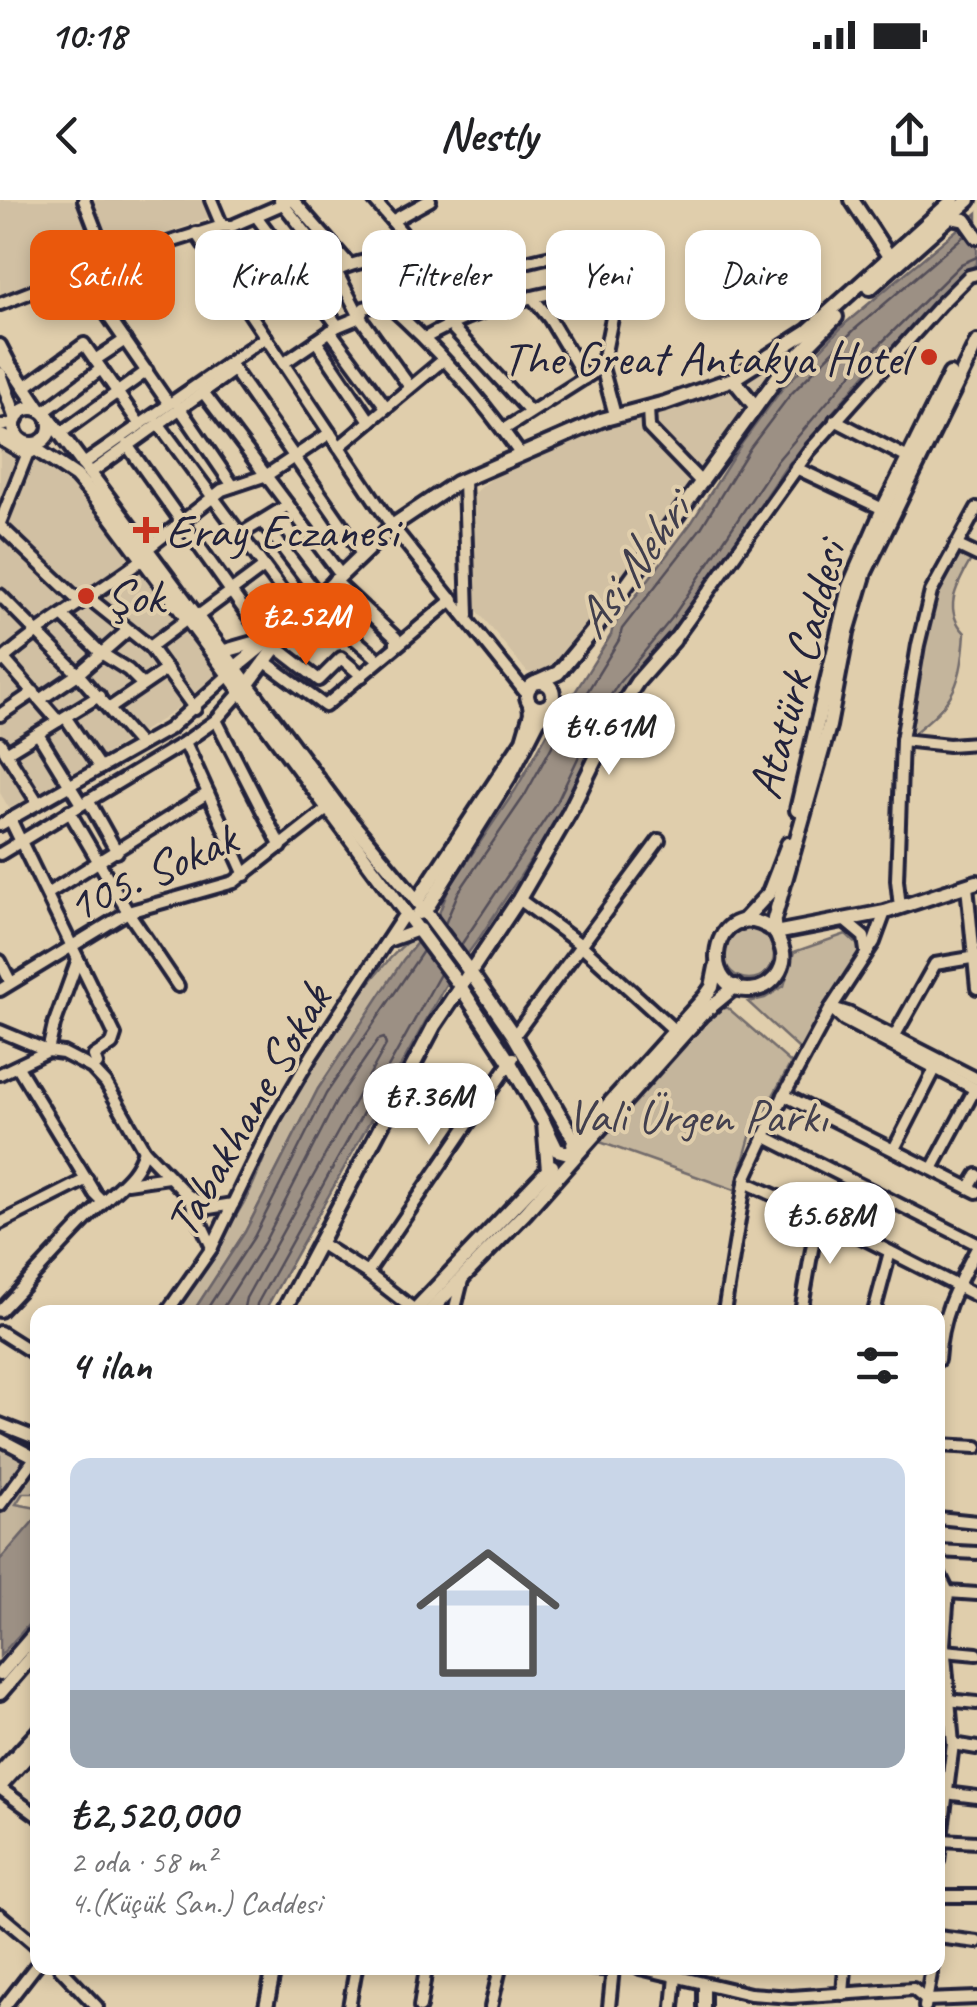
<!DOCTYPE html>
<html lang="tr">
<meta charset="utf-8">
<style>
body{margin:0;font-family:Caveat,sans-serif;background:#f6f6f6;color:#202124;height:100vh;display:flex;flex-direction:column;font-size:38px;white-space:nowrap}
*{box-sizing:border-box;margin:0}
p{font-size:32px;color:#757577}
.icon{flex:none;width:55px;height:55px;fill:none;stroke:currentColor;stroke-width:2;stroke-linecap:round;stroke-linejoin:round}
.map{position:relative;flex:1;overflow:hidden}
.drawer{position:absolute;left:30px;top:1105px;width:915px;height:670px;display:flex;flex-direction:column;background:#fff;border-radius:20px;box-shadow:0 5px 15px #0003}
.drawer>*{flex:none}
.top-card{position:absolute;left:30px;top:30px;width:918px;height:90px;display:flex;gap:20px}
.price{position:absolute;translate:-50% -85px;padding:0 22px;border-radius:35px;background:#fff;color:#222;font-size:32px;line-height:65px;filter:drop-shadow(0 2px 5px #0008)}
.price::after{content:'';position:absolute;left:50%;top:60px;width:30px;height:22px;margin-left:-15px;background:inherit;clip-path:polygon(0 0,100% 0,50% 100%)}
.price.active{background:#ea580c;color:#fff}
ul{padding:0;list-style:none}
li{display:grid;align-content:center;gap:20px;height:530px;padding:0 40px}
li span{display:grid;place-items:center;height:310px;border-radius:20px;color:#555}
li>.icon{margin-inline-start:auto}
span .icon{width:180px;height:180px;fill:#fffc;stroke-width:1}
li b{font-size:42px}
h2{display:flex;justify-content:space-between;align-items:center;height:120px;padding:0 40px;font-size:42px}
.pill{padding:0 35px;border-radius:20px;background:#fff;box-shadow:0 5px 15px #0003;font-size:35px;line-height:90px}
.pill.active{background:#ea580c;color:#fff}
.status{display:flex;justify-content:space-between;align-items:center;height:70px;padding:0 50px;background:#fff;direction:ltr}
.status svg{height:28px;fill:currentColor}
header{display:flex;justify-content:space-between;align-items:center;height:130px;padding:0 40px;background:#fff;font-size:45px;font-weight:700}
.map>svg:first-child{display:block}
.built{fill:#d1c0a3}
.green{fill:#c4b59c;stroke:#736c6c;stroke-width:2.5}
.water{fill:#9c9084;stroke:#6b6467;stroke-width:2.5}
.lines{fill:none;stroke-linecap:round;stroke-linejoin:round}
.shore{stroke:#534e58;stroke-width:2.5}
.minor-casing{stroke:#22223b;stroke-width:18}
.major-casing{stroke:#22223b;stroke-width:20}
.highway-casing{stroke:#22223b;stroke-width:21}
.minor{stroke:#e0ceac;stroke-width:10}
.major{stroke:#e0ceac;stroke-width:12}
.highway{stroke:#e0ceac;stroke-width:14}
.poi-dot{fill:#c8321e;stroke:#e0ceac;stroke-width:4}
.labels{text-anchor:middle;stroke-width:8;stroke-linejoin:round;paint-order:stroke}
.poi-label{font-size:48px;fill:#22223b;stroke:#e0ceac;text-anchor:start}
.street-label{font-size:48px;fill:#22223b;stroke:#e0ceac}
.park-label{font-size:48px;fill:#423f4e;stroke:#e0ceac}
.water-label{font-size:50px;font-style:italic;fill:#403e4d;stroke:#e0ceac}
</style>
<div class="status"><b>10:18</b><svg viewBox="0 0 49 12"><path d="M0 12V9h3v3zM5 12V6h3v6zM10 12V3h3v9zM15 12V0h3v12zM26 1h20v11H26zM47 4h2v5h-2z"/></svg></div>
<header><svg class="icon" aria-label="back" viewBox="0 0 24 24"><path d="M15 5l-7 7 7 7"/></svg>Nestly<svg class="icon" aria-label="share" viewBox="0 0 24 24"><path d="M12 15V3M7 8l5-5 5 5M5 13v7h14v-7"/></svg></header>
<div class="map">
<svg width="977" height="1807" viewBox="0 0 977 1807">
<rect width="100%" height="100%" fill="#e0ceac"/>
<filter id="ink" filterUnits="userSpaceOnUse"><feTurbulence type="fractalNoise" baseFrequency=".01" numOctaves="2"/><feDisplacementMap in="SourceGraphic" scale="20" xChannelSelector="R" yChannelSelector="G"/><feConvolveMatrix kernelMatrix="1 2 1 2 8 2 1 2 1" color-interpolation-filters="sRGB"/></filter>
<g filter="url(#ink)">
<g class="built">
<polygon points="0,0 207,0 213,16 0,96"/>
<polygon points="762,170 767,176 664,325 611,394 551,468 537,475 527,472 471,403 470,296 514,261 634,214 648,224 665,211 733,186"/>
<polygon points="0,238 7,238 85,284 220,468 210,483 164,518 44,592 9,608 0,593"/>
</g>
<g class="green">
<path d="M958 351 972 358C958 383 941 409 965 433 961 494 950 504 904 541L933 398Z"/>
<circle cx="749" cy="754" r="25"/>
<path d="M417 734 421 738 318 889 245 1032 193 1112H171C198 1075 225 1037 247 997 257 978 263 959 272 940 298 885 369 768 417 734Z"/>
<polygon points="846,734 861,748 803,849 798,848 748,802 765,798 784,786 794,752"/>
<polygon points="719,808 728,808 791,863 750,937 735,990 600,942 609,927 698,825"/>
<polygon points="0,1246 38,1270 37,1293 23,1293 16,1304 37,1308 37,1317 0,1360"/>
</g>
<g class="water">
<polygon points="977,13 977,63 866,173 786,267 680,424 626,489 608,518 567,605 480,737 449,779 264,1112 193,1112 245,1032 318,889 403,760 438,716 449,688 516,589 565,502 572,497 611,435 613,426 692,322 742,243 782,189 847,122"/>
<polygon points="37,1317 37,1415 0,1456 0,1360"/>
</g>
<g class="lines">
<g class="shore">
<polyline points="445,724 458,693 525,595 572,510 581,502 619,440 622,429 701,328 750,248 790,195 854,130 965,35"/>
<polyline points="461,745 558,600 599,514 618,484 672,418 777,261 858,166 961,64 977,57"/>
<polyline points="205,1112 254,1037 326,894 423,751"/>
<polyline points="220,1112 264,1043 337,900 378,840 384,838 386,845 246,1098 243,1112"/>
<polyline points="256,1112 257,1104 440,774"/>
</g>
<g class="minor-casing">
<g id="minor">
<polyline points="84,0 108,62"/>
<polyline points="211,0 222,26"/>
<polyline points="280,0 336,71 360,117 410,187"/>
<polyline points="293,0 349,64"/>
<polyline points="374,0 421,55 427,79"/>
<polyline points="256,16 338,126"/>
<polyline points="392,21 430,0"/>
<polyline points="196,33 392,326 526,493"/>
<path d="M336 71C359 59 426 48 450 54 464 57 478 70 493 69 526 66 595 32 615 73V103L602 167 615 215"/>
<polyline points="79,74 169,204"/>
<polyline points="532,97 549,118 585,178"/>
<polyline points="0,104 122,57 222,26 232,26 292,0"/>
<polyline points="449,124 530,212"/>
<polyline points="330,131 386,207"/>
<path d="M425 138C483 105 550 91 615 82"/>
<polyline points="316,141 370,221"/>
<polyline points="0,145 11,166"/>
<polyline points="95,160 125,140"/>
<polyline points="229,163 362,354"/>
<path d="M284 163 338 126 360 117 364 108 386 103C436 147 483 201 521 255"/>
<polyline points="25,187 84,144 140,225"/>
<polyline points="203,192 340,374"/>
<polyline points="179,207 233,286"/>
<polyline points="648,207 649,228 702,283"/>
<polyline points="44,212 101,169"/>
<polyline points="835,220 908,258"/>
<polyline points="158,223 300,415"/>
<polyline points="0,226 14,223"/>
<polyline points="503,230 602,167"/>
<polyline points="61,233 147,171"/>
<polyline points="0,235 23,242"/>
<polyline points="0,239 27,255"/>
<polyline points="127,245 265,439"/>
<polyline points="339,247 442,161"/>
<polyline points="82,265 266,137"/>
<polyline points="796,268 883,309"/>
<polyline points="89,274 234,170"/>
<polyline points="464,279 468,416"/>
<polyline points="263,322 318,395"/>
<polyline points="0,323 27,255 37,249"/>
<polyline points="0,326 79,401"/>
<polyline points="239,335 288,305"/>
<polyline points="956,345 977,355"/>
<polyline points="147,349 222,290 267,275 330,233"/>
<polyline points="334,380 396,438 396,446"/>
<polyline points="0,395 78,474 140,545"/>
<polyline points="89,398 150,447 195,509"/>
<polyline points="311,401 379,460"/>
<polyline points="62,415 101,453 128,470 142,484"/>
<polyline points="198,416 264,367"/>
<polyline points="251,419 285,395"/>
<polyline points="674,440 809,251 940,105 969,76 977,74"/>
<polyline points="275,446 319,480 341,458 362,476"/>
<polyline points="150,447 187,419"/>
<polyline points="4,459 58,521"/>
<polyline points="264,461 325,506 453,399"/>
<path d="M0 462C45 422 96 395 143 359"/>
<polyline points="41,499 78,474 128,430"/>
<polyline points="110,508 167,469"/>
<polyline points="0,515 34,492"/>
<polyline points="66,518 100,568"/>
<polyline points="216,520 281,647"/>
<polyline points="38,534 81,604"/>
<polyline points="902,540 949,545 977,543"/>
<polyline points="185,542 245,675"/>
<polyline points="0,543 38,603"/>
<polyline points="6,553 99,496"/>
<polyline points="88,600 117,652"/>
<polyline points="69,611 128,712 178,786"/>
<polyline points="10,619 115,835 112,844 94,856 97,864"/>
<polyline points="0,625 169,529 232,472"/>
<polyline points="0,654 185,542 216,520 246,486"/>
<polyline points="967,686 977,788"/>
<polyline points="47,694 208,593"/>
<polyline points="519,699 581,745 674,830"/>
<polyline points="900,707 897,680 902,540 918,445 931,392 977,308"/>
<polyline points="845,721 864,737 866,751"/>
<polyline points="388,741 421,729"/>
<polyline points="0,761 10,781"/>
<polyline points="0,790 128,712 234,682 327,609"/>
<polyline points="831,808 844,820 977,890"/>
<polyline points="832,808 848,813 977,879"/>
<polyline points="0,831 48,851 63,853 92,868 106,883 144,950 188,996 212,1047"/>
<polyline points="514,836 659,640"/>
<polyline points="894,837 935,764 977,757"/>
<polyline points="18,867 95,994 103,1002"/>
<polyline points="0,874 48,851 54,825 78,759"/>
<polyline points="784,895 977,992"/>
<polyline points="764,936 977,1044"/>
<polyline points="894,949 935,869"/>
<polyline points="932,969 975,889"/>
<polyline points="745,982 818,1015 977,1096"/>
<polyline points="127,983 168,977"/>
<polyline points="969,988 977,975"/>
<polyline points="189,996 209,1008 233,1004"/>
<polyline points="0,1023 87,979"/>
<polyline points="321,1044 367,1073 417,1112"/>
<polyline points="367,1073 513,858"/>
<path d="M0 1111C34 1076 67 1038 102 1003 120 985 137 975 144 950"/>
<polyline points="167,1112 211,1049 273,921 312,855 406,712"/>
<polyline points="454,1112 462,1080"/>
<polyline points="724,1112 746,977 784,895 831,808 874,742 885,712"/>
<polyline points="801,1112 818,1015"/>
<polyline points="874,1112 890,1052"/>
<polyline points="0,1132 38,1156"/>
<path d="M938 1160C941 1114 956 1088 977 1048"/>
<polyline points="0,1224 38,1239"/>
<polyline points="0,1239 38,1259"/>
<polyline points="938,1245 977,1247"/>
<polyline points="0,1305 35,1258"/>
<polyline points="938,1318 977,1322"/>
<polyline points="938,1351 977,1353"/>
<polyline points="938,1372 948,1392 944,1444 953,1544 938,1661"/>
<polyline points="948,1392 977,1394"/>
<polyline points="944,1451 977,1454"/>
<polyline points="947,1500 977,1503"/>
<polyline points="953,1544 977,1548"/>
<polyline points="1,1589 38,1616"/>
<polyline points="945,1593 977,1597"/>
<polyline points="941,1640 977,1642"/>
<polyline points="938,1696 977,1696"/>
<polyline points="0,1715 38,1747"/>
<polyline points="938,1737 977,1742"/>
<polyline points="60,1768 97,1807"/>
<polyline points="590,1768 613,1770"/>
<polyline points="640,1768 750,1794 791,1797 913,1789 926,1800 977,1798"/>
<polyline points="704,1784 704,1807"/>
<polyline points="843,1794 845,1768"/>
<polyline points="4,1807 38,1763"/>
<polyline points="349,1807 356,1768"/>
<polyline points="420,1807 426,1768"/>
<polyline points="491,1807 500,1768"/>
<polyline points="609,1807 613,1768"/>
<polyline points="673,1807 676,1777"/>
<polyline points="925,1807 932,1768"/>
</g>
</g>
<g class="major-casing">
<g id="major">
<polyline points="852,0 890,58"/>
<polyline points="951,17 965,20 977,37"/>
<polyline points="870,88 969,0"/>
<polyline points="0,158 13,170 40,210"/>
<polyline points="0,174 16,219"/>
<polyline points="733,179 755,206"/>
<circle cx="32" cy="226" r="18"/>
<polyline points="48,217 338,606 417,701 470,772 514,836 575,941 576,955 557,950 544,923"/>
<polyline points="28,244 76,276 110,315 460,786 509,861 544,923 548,970"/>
<polyline points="225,451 263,440"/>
<polyline points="236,467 300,415 392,326 456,283 601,220 665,203 733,179 808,131 953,0"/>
<circle cx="540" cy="495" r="13"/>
<polyline points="538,482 558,473 597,426 779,175 836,117"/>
<polyline points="248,484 288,430"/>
<polyline points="797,610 849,387 883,309 950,174"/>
<polyline points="417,701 523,540 531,513 530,504"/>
<polyline points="419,713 425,711 509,577 545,507"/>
<polyline points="742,722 769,693 788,644"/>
<path d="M773 730C710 688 694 802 757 789 770 786 780 775 783 762 786 745 772 735 774 719L829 526 847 432 865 372 977 142"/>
<polyline points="775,733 885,712 977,682"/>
<polyline points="573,944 705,797 712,787 716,767"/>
<polyline points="283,1112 434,826 519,699 569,613 621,507 637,482 674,440"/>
<polyline points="413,1112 552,966"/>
<polyline points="429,1112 525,1013 701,815 736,786"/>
<polyline points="0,1474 38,1430"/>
<polyline points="0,1493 38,1449"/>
<polyline points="0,1573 38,1532"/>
<polyline points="266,1807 274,1768"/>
</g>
</g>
<g class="highway-casing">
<polyline id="highway" points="0,1585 38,1543"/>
</g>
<use href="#minor" class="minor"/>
<use href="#major" class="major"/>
<use href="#highway" class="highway"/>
</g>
</g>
<g class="poi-dot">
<circle cx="929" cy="157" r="10"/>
<path d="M141 315h10v10h10v10h-10v10h-10v-10h-10v-10h10z"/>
<circle cx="86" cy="396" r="10"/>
</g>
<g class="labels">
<g class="poi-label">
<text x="909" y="174" text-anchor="end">The Great Antakya Hotel</text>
<text x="166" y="347">Eray Eczanesi</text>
<text x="106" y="413">Şok</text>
</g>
<g class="street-label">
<text transform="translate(796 470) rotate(-75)" y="17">Atatürk Caddesi</text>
<text transform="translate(151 671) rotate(-24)" y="17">105. Sokak</text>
<text transform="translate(247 910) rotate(-60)" y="17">Tabakhane Sokak</text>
</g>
<g class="park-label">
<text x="697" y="932">Vali Ürgen Parkı</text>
</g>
<g class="water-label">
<text transform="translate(630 366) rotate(-54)" y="18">Asi Nehri</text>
</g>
</g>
</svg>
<b class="price active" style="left:306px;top:468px">₺2.52M</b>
<b class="price" style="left:609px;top:578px">₺4.61M</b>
<b class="price" style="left:429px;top:948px">₺7.36M</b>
<b class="price" style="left:830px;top:1067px">₺5.68M</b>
<div class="top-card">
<a class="pill active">Satılık</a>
<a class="pill">Kiralık</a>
<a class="pill">Filtreler</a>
<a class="pill">Yeni</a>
<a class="pill">Daire</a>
</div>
<section class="drawer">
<h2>4 ilan<svg class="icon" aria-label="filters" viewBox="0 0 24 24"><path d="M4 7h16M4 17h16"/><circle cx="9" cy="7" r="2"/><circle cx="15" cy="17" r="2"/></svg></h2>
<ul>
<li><span style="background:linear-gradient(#c9d6e8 75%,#9aa5b1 0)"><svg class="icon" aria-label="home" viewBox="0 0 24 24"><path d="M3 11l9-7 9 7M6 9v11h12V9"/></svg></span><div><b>₺2,520,000</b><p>2 oda · 58 m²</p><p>4.(Küçük San.) Caddesi</p></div></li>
</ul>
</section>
</div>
